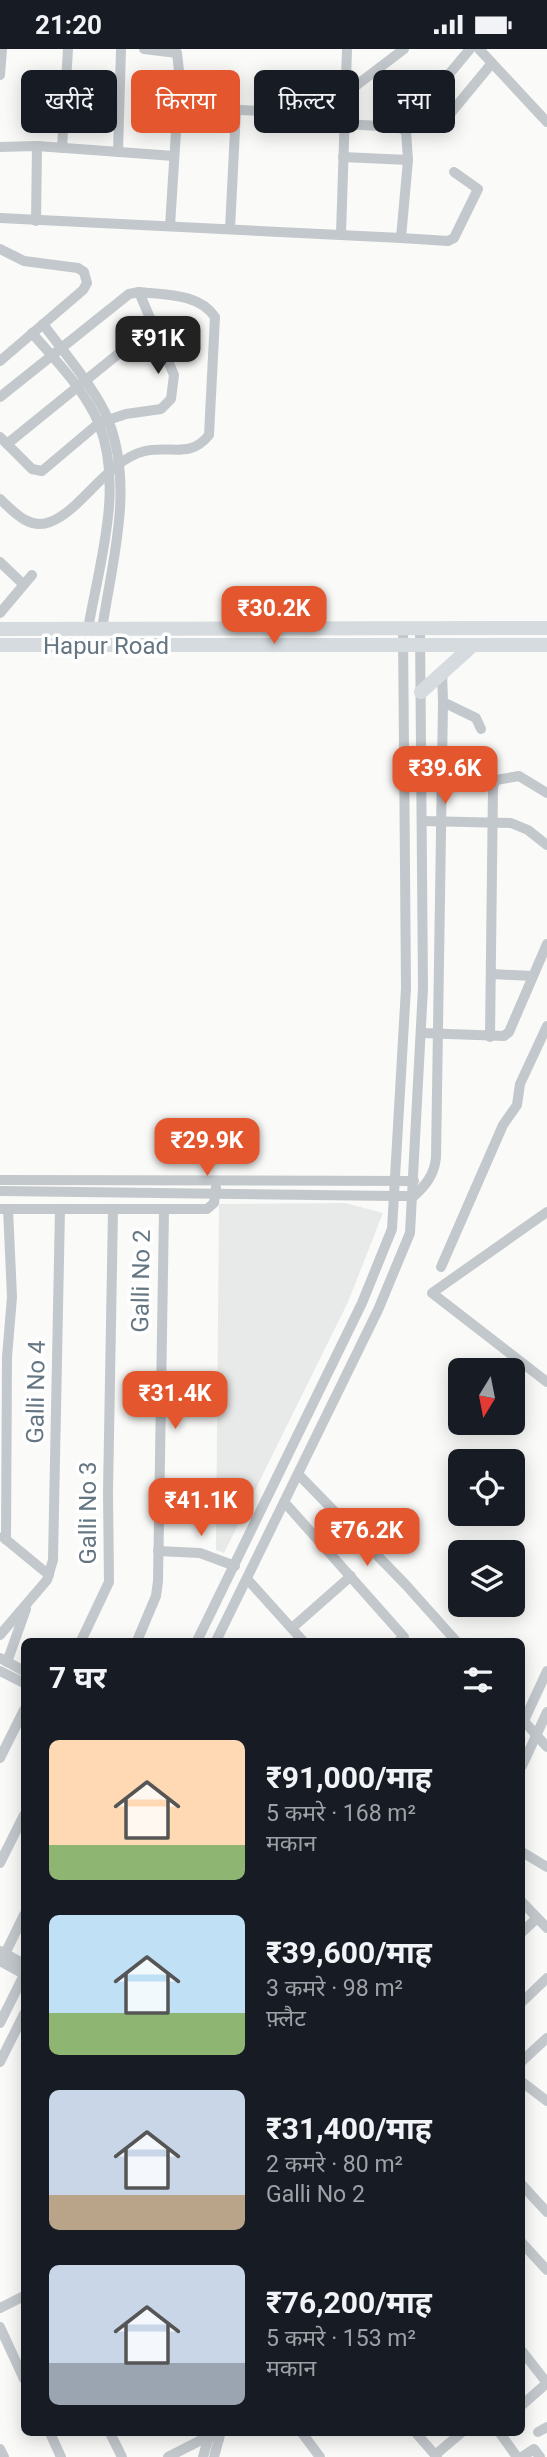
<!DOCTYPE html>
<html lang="hi">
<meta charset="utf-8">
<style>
body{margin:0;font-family:Roboto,"Noto Sans Devanagari",sans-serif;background:#20242c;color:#f1f3f6;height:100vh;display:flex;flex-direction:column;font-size:26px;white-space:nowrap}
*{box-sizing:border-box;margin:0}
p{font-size:23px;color:#9ea1a6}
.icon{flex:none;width:38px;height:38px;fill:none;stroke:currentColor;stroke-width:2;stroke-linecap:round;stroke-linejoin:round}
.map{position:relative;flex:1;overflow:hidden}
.sheet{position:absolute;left:21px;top:1589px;width:504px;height:798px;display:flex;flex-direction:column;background:#171b24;border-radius:10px;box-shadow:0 4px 18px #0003}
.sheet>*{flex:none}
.hud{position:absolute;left:21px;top:21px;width:506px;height:63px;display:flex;gap:14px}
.needle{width:46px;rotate:190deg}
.tools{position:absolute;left:448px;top:1309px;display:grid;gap:14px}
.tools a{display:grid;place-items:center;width:77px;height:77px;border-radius:10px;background:#171b24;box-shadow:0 4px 18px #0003;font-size:35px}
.price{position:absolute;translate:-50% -60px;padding:0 16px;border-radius:14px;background:#e4572e;color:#fff;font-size:23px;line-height:46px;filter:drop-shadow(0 2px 4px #0008)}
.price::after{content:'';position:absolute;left:50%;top:42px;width:21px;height:16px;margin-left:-10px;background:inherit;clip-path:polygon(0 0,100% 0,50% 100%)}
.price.active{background:#222;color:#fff}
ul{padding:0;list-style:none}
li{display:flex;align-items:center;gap:21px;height:175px;padding:0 28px}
li span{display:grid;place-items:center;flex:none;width:196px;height:140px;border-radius:10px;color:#555}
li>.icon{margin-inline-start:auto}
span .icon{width:84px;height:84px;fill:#fffc;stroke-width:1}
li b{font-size:30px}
h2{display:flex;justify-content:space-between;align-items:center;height:84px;padding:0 28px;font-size:30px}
.chip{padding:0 24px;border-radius:10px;background:#171b24;box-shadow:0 4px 18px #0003;font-size:24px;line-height:63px}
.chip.active{background:#e4572e;color:#fff}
.status{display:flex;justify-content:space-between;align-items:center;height:49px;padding:0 35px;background:#171b24;direction:ltr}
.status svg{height:19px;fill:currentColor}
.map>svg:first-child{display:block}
.built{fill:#e8e9e9}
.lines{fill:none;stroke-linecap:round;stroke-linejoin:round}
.minor{stroke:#c3c8cc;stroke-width:10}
.major{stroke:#d6dbdf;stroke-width:14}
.labels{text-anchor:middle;stroke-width:7;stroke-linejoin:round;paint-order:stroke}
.street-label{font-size:24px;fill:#657683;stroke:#fff}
</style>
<div class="status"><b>21:20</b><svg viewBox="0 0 49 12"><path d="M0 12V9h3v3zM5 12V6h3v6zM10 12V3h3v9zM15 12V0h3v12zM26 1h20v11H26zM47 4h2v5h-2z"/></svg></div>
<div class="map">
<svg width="547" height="2408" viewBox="0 0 547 2408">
<rect width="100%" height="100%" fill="#fafaf8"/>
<polygon class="built" points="345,1154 383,1164 348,1253 224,1504 216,1501 219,1155"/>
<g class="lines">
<g class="minor">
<polyline points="144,0 177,4 179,22"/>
<polyline points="479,0 547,73"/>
<polyline points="0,26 2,0"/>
<polyline points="345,45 404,0"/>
<polyline points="425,54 470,0"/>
<polyline points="178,58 345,66"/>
<polyline points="445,71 492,14"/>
<polyline points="0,98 37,97 174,107"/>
<polyline points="62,99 68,0"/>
<polyline points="118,103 121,0"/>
<polyline points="343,108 408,111"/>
<polyline points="0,169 401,189 408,111 406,82 398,78 344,75"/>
<polyline points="36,172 37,97"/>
<polyline points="170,177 179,35"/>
<polyline points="230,180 236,61"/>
<polyline points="341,185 347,0"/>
<polyline points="401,189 448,192 454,189 478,140 454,123"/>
<polyline points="0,200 24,212 78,219 84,223 87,234 83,241 0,312"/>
<path d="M43 275C62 301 99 344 109 373 134 439 112 513 102 580"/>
<path d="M32 284C56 312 85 341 99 375 124 439 99 515 88 580"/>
<polyline points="0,348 129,245 139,243"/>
<path d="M0 388 32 420 42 422 99 374 126 365 161 360 171 350 174 326 139 243C165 246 199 244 215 268L209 386C190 410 170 396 145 402 107 411 81 462 50 473 29 481 14 463 0 450"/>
<polyline points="7,395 154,276"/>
<polyline points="0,513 23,535"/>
<polyline points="0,564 32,526"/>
<polyline points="442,622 443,653 476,669 481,680"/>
<polyline points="422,772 511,774 528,781 547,796"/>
<polyline points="491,925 533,927"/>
<polyline points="421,984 504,987 509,983 547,895"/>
<polyline points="490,988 493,737 496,731 519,727 547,744"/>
<polyline points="0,1131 414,1132"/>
<path d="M0 1142 396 1147H414C426 1136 434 1126 436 1109L443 653"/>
<polyline points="0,1160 207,1160 214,1154 216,1138"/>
<polyline points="547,1163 432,1244 547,1333"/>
<polyline points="441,1218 503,1076 517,1056 520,1035 547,977"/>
<polyline points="299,1426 406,1536 456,1592"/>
<polyline points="286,1455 404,1588 399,1592"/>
<polyline points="3,1488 49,1526"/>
<polyline points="6,1491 7,1308 12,1248 8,1160"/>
<polyline points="158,1502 200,1504 235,1517"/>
<polyline points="248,1531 303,1592"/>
<polyline points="292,1579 351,1527"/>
<polyline points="0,1586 47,1531 53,1511 60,1160"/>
<polyline points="81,1592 109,1533 108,1443 113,1161"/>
<polyline points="137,1592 156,1547 158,1532 164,1161"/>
<polyline points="197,1592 362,1254 392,1180 406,939 403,579"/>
<polyline points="216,1592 378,1261 410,1184 423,939 420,579"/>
<polyline points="0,1609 24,1622"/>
<polyline points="7,1613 26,1560"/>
<polyline points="0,1622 24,1634"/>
<polyline points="522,1670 547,1698"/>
<polyline points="522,1676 547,1622"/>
<polyline points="0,1709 24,1661"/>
<polyline points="522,1717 547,1663"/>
<polyline points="522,1803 547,1818"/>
<polyline points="0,1814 24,1766"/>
<polyline points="522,1853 547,1879"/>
<polyline points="522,1883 537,1869"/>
<polyline points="0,1902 24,1915"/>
<polyline points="0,1912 24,1925"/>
<polyline points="1,1913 24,1866"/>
<polyline points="522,1953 547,1929"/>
<polyline points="0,1974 24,1926"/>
<polyline points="522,2012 547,1989"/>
<polyline points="0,2013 24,1965"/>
<polyline points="522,2033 547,2052"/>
<polyline points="522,2136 547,2163"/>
<polyline points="522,2194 547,2221"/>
<polyline points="0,2259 24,2247"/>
<polyline points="0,2278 24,2330"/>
<polyline points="522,2302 547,2334"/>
<polyline points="522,2356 547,2334"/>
<polyline points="538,2383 547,2378"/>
<polyline points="50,2384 61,2408"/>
<polyline points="110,2384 122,2408"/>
<polyline points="302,2384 320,2408"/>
<polyline points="416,2384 437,2408"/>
<polyline points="500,2384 517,2408"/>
<polyline points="0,2400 4,2408"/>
<polyline points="435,2406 461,2384"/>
<polyline points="168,2408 209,2387 219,2390"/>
<polyline points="203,2408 210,2384"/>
<polyline points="214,2408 220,2386"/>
<polyline points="522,2408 534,2400 540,2408"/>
</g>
<g class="major">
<polyline points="0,580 547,579"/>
<polyline points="0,596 547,596"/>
<polyline points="421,643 472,597"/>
</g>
</g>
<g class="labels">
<g class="street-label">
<text x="106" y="605">Hapur Road</text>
<text transform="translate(141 1232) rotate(-89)" y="8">Galli No 2</text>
<text transform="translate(36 1343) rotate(-89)" y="8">Galli No 4</text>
<text transform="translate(88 1464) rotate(-90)" y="8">Galli No 3</text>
</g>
</g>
</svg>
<div class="tools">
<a><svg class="needle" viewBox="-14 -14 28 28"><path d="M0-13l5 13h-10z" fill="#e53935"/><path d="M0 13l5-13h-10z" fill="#9ea1a6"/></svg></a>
<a><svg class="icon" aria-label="locate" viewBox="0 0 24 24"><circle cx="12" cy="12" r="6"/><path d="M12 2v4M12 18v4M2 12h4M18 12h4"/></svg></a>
<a><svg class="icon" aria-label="layers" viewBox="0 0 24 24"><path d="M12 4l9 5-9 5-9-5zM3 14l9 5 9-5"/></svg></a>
</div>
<b class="price active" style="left:158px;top:327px">₹91K</b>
<b class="price" style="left:274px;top:597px">₹30.2K</b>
<b class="price" style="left:445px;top:757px">₹39.6K</b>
<b class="price" style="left:207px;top:1129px">₹29.9K</b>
<b class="price" style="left:175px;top:1382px">₹31.4K</b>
<b class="price" style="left:201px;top:1489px">₹41.1K</b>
<b class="price" style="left:367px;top:1519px">₹76.2K</b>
<div class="hud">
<a class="chip">खरीदें</a>
<a class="chip active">किराया</a>
<a class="chip">फ़िल्टर</a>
<a class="chip">नया</a>
</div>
<section class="sheet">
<h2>7 घर<svg class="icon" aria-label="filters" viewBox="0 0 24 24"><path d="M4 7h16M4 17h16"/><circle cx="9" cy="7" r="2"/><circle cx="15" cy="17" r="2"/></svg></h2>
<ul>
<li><span style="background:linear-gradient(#ffd9b3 75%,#8fb573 0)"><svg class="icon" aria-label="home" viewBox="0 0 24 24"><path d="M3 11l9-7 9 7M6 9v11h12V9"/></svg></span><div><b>₹91,000/माह</b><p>5 कमरे · 168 m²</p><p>मकान</p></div></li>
<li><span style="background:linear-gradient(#bfe0f5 70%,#8fb573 0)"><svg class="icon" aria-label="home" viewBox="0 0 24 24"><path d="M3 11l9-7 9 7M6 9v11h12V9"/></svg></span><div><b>₹39,600/माह</b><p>3 कमरे · 98 m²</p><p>फ़्लैट</p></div></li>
<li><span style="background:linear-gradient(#c9d6e8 75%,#b9a48a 0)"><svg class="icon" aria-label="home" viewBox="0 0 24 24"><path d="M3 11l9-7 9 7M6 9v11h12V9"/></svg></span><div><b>₹31,400/माह</b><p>2 कमरे · 80 m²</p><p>Galli No 2</p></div></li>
<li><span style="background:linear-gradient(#c9d6e8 70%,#9aa5b1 0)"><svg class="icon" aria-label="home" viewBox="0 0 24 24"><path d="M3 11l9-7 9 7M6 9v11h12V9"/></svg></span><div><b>₹76,200/माह</b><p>5 कमरे · 153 m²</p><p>मकान</p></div></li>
</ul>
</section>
</div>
